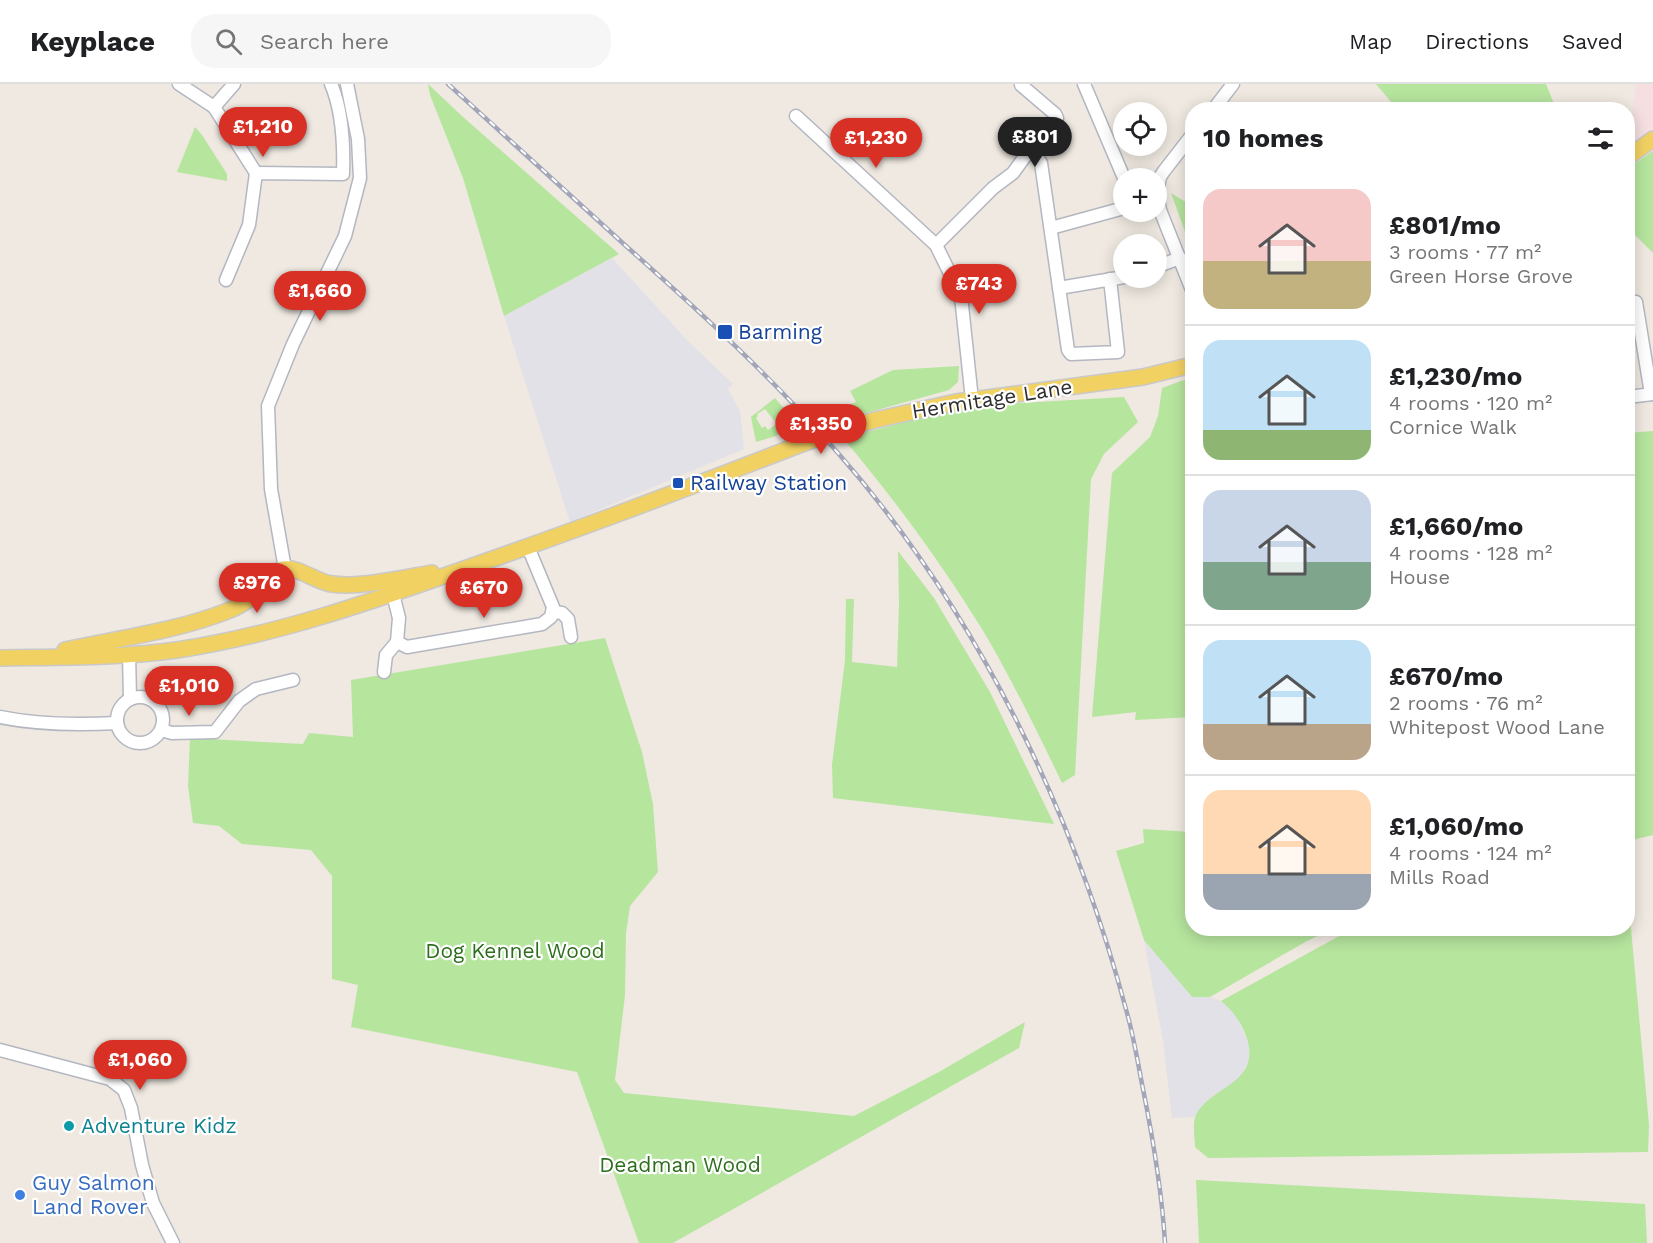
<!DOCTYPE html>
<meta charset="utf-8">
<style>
body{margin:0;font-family:"Work Sans",sans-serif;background:#f6f6f6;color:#202124;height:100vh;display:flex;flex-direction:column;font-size:22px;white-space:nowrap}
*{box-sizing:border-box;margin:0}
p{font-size:20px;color:#757577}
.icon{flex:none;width:33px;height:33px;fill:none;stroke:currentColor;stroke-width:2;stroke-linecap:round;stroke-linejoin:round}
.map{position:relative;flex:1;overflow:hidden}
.drawer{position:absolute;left:1185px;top:18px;width:450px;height:834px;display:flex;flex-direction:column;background:#fff;border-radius:24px;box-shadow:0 3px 15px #0003}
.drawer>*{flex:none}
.buttons{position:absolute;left:1113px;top:18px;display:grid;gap:12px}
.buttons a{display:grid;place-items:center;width:54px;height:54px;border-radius:50%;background:#fff;box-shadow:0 3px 15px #0003;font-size:30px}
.price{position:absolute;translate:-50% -51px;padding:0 14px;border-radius:21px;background:#d93025;color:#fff;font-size:20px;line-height:39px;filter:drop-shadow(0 2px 3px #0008)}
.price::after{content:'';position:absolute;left:50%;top:36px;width:18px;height:14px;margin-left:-9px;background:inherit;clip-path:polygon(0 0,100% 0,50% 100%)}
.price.active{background:#222;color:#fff}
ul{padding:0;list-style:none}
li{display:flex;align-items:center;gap:18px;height:150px;padding:0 18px}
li+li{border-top:2px solid #e0e0e0}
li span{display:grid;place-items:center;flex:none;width:168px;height:120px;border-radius:18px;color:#555}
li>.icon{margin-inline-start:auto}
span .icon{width:72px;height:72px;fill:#fffc;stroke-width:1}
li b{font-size:26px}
h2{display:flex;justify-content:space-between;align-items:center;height:72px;padding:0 18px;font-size:26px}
header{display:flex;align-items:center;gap:36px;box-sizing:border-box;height:84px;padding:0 30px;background:#fff;border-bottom:2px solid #e0e0e0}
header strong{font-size:28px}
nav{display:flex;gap:33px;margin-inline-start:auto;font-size:21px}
.search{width:420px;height:54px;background:#f6f6f6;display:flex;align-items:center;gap:15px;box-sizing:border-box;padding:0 21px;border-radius:24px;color:#757577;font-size:22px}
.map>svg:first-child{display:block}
.industrial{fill:#e3e1e8}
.medical{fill:#f5dfe0}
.green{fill:#b6e59e;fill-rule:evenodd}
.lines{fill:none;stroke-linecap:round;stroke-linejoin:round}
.minor-casing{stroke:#b4b7c1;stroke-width:15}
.major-casing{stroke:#c9c9c9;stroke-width:18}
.minor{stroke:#fff;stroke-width:12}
.major{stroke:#f2d163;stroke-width:15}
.rail-casing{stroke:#a3a6b8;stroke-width:4.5}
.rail{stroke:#fff;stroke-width:2;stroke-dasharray:7;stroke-linecap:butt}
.major-bridge-casing{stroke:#c9c9c9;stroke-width:18;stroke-linecap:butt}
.major-bridge{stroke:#f2d163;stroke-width:15}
.transit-dot{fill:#1a4fb4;stroke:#fff;stroke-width:2}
.culture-dot{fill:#0f9aa8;stroke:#fff;stroke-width:2}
.shop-dot{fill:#3f7fe0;stroke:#fff;stroke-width:2}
.labels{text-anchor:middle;stroke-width:4.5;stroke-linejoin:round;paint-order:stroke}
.transit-label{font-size:21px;fill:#164399;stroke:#fff;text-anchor:start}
.street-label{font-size:21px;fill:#2e2e2e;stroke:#fff}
.park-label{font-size:21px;fill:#2c6e1b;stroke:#fff}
.culture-label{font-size:21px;fill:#0d838f;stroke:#fff;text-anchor:start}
.shop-label{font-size:21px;fill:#366cbe;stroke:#fff;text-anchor:start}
</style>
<header>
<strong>Keyplace</strong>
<div class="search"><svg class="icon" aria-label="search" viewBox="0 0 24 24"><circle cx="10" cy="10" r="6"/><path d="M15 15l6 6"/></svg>Search here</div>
<nav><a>Map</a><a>Directions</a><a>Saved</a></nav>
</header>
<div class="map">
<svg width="1653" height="1159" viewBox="0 0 1653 1159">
<rect width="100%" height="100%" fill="#efe9e1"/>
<g class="industrial">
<polygon points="612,174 687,256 733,300 728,305 740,327 744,365 570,438 504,232"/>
<polygon points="1144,856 1192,913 1210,913 1221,917 1235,929 1247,956 1250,968 1249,978 1241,991 1200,1025 1195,1033 1172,1034 1163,956"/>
</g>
<polygon class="medical" points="1636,0 1653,0 1653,44 1628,62"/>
<g class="green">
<polygon points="428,0 463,33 619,170 504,232 463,94 430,11"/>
<polygon points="1376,0 1546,0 1556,25 1397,25"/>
<polygon points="195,43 202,51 227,90 227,97 177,88"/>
<polygon points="1653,67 1653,169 1632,148 1628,137 1628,84"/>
<polygon points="1171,109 1192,122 1192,167"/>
<polygon points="959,282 958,298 949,306 834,338 838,326 856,318 850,307 893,286"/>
<polygon points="1192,293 1192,633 1135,636 1136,628 1092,633 1112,389 1150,353 1158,332 1162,304"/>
<path d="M1124 313 1138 338 1104 370 1091 395 1075 691 1062 699C1038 649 1013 598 985 550 943 481 895 416 843 354L967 322Z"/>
<path d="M775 314 795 338 776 352 756 358 751 333ZM765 325 777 340 768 346 765 342 762 344 756 334 758 332 757 330Z"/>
<polygon points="1653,347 1653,751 1628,757 1628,349"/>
<polygon points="898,467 934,514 990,608 1054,740 833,714 832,681 845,576 846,515 854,515 852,578 897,583 899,519"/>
<polygon points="605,554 642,668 653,720 658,788 630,822 626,849 625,911 615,996 624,1009 854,1032 939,988 1025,938 1019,964 673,1159 639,1159 577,988 351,943 358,901 332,895 332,792 311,766 242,760 219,742 193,739 188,702 190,654 303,660 309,649 353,653 351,596"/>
<polygon points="1143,745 1192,748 1192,844 1333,845 1307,857 1210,913 1192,913 1144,856 1116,767 1144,759"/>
<path d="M1628 812 1649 1041 1648 1068 1208 1074 1195 1063C1195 1054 1192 1039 1196 1031 1210 1002 1261 1000 1247 955 1242 939 1234 928 1221 917L1352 845 1628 844Z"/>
<polygon points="1196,1096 1645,1120 1647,1159 1199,1159"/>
</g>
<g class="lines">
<g class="minor-casing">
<g id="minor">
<polyline points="179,0 214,23"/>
<polyline points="234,0 214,23 256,89"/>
<polyline points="1084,0 1124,94"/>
<polyline points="1213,26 1233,0"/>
<polyline points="796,32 936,161 961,212 972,316"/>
<polyline points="1192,51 1164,87 1160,93 1157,109 1160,126 1192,206"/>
<polyline points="1031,64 1041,79 1068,266 1071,270 1118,268 1110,195"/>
<polyline points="1051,144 1124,124"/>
<polyline points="936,161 993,104 1013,89 1031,64 1055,38 1057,34 1055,30 1021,1"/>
<polyline points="1156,183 1180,174"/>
<path d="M226 196 249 141 256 89 343 90C344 61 343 28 331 0"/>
<polyline points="1059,204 1124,193"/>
<polyline points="1636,218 1651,310"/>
<polyline points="1628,313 1653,310"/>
<polyline points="285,485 271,405 268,322 293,260 345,152 360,94 358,55 347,0"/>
<polyline points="393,510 399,534 397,558 407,563 542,540 551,533 553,523 528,463"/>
<polyline points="553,528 562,529 568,535 571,553"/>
<polyline points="129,570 130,615"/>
<polyline points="384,588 386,571 397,558"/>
<circle cx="140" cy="636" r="23"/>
<path d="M0 633C39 641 78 641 117 639"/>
<polyline points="161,646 172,649 215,648 239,617 256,605 293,596"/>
<polyline points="0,966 110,995 124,1006 131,1024 142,1081 153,1119 173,1159"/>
</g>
</g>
<g class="major-casing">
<g id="major">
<polyline points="1628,73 1653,55"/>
<polyline points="840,346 875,336 956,318 1143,293 1192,281"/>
<path d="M65 566C120 554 178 547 230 526 240 522 249 516 257 508 265 500 271 487 284 485 300 483 316 498 332 500 359 504 403 494 432 489"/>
<path d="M0 574C59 573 119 574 177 566 276 551 370 518 464 485 574 447 683 406 791 364"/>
</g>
</g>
<use href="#minor" class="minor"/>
<use href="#major" class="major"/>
<g class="rail-casing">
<path id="rail" d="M448 0C508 54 567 108 626 162 700 228 773 294 838 369 977 528 1073 726 1127 929 1134 954 1138 980 1143 1005 1153 1055 1162 1108 1165 1159"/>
</g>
<use href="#rail" class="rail"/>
<g class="major-bridge-casing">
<polyline id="major-bridge" points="791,364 840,346"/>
</g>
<use href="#major-bridge" class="major-bridge"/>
</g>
<g class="transit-dot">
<rect x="717" y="240" width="16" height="16" rx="3"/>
<rect x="672" y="393" width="12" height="12" rx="3"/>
</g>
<circle class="culture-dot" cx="69" cy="1042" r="6"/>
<circle class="shop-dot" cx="20" cy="1111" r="6"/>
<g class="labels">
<g class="transit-label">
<text x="738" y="255">Barming</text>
<text x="690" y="406">Railway Station</text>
</g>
<g class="street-label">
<text transform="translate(992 315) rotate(-9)" y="7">Hermitage Lane</text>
</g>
<g class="park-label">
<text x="515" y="874">Dog Kennel Wood</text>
<text x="680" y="1088">Deadman Wood</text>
</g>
<g class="culture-label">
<text x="81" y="1049">Adventure Kidz</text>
</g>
<g class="shop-label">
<text x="32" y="1106">Guy Salmon<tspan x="32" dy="24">Land Rover</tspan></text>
</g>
</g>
</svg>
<div class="buttons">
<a><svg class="icon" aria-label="locate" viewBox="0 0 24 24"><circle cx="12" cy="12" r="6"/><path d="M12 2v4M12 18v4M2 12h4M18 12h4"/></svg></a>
<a>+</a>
<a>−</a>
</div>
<b class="price" style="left:263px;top:74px">£1,210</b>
<b class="price active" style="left:1035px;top:84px">£801</b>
<b class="price" style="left:876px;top:85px">£1,230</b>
<b class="price" style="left:979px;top:231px">£743</b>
<b class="price" style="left:320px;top:238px">£1,660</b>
<b class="price" style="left:821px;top:371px">£1,350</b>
<b class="price" style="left:257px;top:530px">£976</b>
<b class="price" style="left:484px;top:535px">£670</b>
<b class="price" style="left:189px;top:633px">£1,010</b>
<b class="price" style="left:140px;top:1007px">£1,060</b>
<section class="drawer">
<h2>10 homes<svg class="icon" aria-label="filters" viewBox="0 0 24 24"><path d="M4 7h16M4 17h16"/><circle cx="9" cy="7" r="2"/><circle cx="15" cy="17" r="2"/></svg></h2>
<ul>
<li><span style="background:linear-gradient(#f6c9c9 60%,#c2b280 0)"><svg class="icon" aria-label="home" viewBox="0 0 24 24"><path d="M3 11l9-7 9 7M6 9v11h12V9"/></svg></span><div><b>£801/mo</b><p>3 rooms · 77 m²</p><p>Green Horse Grove</p></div></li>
<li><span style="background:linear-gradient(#bfe0f5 75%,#8fb573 0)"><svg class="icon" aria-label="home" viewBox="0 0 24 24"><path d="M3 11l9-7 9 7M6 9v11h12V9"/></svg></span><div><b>£1,230/mo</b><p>4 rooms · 120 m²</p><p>Cornice Walk</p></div></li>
<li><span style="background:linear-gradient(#c9d6e8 60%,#7fa58c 0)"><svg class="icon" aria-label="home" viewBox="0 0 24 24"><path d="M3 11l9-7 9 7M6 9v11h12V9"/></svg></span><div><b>£1,660/mo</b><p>4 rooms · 128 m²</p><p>House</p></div></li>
<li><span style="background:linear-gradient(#bfe0f5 70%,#b9a48a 0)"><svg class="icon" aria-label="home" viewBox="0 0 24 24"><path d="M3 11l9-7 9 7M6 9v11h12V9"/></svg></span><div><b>£670/mo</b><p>2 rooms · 76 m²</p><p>Whitepost Wood Lane</p></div></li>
<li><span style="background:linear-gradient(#ffd9b3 70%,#9aa5b1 0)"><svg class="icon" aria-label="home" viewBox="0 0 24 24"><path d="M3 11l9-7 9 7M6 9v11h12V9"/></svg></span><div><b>£1,060/mo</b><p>4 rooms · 124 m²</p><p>Mills Road</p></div></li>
</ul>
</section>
</div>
